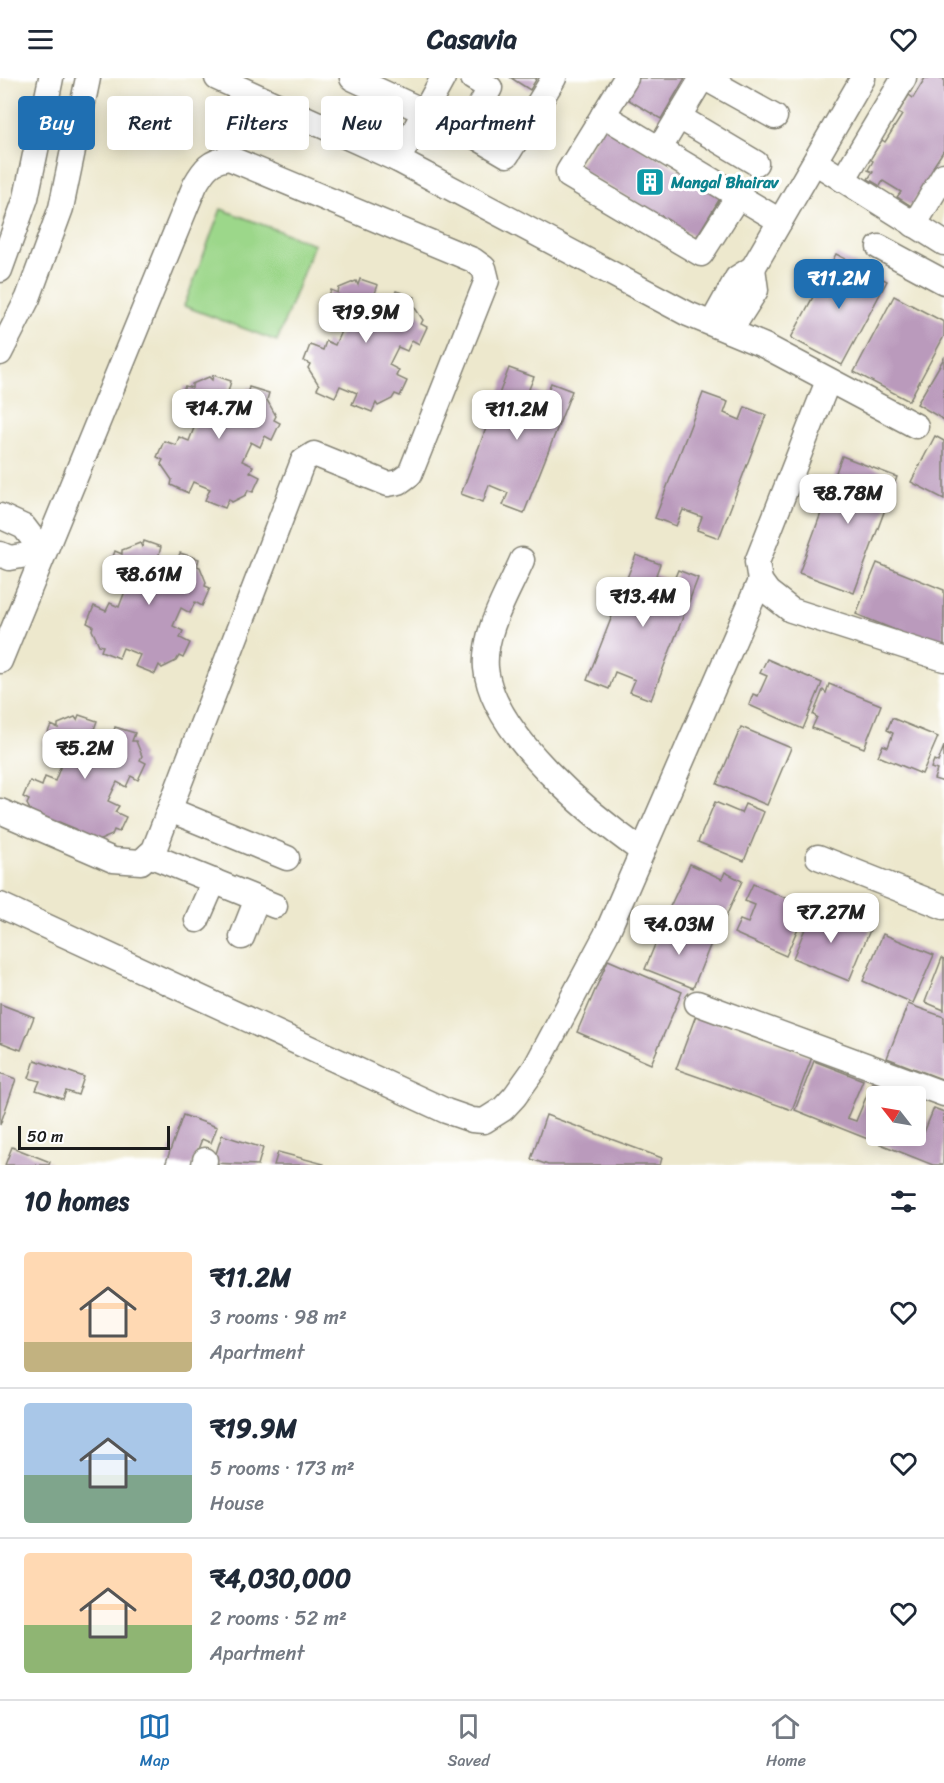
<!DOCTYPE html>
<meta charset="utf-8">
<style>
body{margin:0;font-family:Sriracha,sans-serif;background:#f2f2f3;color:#1f2937;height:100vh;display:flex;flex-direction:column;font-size:22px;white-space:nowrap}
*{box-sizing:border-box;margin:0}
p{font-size:20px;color:#747a83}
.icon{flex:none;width:33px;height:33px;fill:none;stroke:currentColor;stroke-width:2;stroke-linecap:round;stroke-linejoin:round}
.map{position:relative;height:1087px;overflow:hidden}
.drawer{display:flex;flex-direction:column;background:#fff;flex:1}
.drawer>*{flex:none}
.banner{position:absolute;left:18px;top:18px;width:600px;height:54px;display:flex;gap:12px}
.needle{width:39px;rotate:301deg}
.tools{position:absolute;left:866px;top:1008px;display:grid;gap:12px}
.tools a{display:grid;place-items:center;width:60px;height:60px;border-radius:6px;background:#fff;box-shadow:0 3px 15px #0003;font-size:30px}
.scale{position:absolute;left:18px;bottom:15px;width:152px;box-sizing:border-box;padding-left:6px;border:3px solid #1c1c1c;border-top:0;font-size:16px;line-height:21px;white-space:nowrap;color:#1c1c1c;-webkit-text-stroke:4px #fff;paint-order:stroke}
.price{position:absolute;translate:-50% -51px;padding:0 14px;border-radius:12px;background:#fff;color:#222;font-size:20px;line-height:39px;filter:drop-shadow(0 2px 3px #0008)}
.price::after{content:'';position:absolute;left:50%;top:36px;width:18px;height:14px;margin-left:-9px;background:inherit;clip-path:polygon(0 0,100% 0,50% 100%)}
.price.active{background:#1f6fb2;color:#fff}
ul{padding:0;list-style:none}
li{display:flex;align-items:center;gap:18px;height:150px;padding:0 24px}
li+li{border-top:2px solid #e0e1e3}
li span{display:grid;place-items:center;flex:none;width:168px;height:120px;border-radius:6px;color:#555}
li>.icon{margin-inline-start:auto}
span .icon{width:72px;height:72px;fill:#fffc;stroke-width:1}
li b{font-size:26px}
h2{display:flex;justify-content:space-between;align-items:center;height:72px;padding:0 24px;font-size:26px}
.chip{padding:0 21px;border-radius:6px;background:#fff;box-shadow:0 3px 15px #0003;font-size:21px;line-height:54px}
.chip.active{background:#1f6fb2;color:#fff}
header{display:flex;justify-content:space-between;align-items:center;height:78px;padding:0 24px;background:#fff;font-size:27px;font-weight:800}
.tabs{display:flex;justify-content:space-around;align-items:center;height:84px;border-top:2px solid #e0e1e3;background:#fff;font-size:16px;color:#747a83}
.tabs a{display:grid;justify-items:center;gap:3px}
.tabs .active{color:#1f6fb2}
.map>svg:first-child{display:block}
.green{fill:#9cd78a;stroke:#5c7a53;stroke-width:1.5}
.building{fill:#ba9abc}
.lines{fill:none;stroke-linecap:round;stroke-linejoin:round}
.minor-casing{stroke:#848274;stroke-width:27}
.minor{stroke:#fff;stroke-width:24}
.labels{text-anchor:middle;stroke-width:6;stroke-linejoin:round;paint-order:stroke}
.culture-label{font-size:16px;font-weight:bold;fill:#0d838f;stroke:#fff;text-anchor:start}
</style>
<header><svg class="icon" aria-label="menu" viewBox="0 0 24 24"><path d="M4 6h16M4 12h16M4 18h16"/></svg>Casavia<svg class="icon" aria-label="heart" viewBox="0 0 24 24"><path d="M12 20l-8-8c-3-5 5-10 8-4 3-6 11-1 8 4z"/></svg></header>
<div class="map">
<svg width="944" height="1087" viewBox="0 0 944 1087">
<rect width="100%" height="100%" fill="#fff"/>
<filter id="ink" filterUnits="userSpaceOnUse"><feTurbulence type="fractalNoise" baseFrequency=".0167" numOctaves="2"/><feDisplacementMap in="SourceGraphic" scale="12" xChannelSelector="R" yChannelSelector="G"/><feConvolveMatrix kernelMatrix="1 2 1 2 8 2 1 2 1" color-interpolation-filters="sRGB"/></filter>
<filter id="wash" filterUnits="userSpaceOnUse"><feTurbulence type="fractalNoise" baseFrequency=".008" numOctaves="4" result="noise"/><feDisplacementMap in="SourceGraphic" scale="24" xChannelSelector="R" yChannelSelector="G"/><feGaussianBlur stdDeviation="1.35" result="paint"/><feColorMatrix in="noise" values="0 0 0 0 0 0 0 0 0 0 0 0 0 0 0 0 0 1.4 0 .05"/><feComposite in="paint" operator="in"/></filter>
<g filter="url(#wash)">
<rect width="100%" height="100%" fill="#ede8cd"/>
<polygon class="green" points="221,131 314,166 277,263 184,228"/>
<g id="blocks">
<g class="building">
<polygon points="511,0 537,0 530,12"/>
<polygon points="633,0 685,0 661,41 622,18"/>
<polygon points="925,0 944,0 944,72 933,89 936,91 911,128 897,119 901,114 883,103 880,108 868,101 873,94 868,92 873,83 870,81 882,62 885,64 902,37 898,35 909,17 913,20"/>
<polygon points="603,47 722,117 696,160 578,90"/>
<polygon points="836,176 887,203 842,287 791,260"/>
<polygon points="360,201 378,207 374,218 392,224 396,213 415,219 413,227 423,242 421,246 427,249 419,266 412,262 407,273 398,269 389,287 399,292 396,298 407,303 400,318 395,316 392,321 378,328 376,325 372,334 352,326 357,315 340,308 335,319 317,311 319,307 308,290 310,286 304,283 310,267 323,272 326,263 335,267 344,246 331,242 334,234 324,230 331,212 338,215 339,210 356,203 358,207"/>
<polygon points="894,218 944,244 944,258 909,323 854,294"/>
<polygon points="944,280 944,342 917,326"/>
<polygon points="509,290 534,299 529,311 546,317 551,305 572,313 524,435 503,427 508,415 489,407 483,424 461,416"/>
<polygon points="213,297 231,303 228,314 246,320 249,309 269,315 267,322 276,338 274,342 280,345 272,362 265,358 260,369 251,364 242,383 253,388 250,394 260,399 253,414 248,412 246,417 232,424 229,421 225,430 205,422 210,411 193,404 188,415 171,407 172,402 161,386 163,382 157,379 164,363 176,367 179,359 189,363 197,342 185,338 188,330 177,326 185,308 192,310 192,306 209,299 212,302"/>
<polygon points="703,315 728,324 724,335 740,342 745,329 766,337 719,460 697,452 702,439 683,432 676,448 655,440"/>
<polygon points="935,358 944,363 944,421 911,404"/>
<polygon points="842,378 897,399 854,515 799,495"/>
<polygon points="144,463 161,469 158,480 176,486 180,475 199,481 197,488 200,489 206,504 205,508 210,510 202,528 195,524 190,535 181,530 173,548 183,553 180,560 190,565 183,580 179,578 176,583 162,590 159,587 155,596 135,588 140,577 123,570 119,580 101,573 103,568 99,567 92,552 93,548 87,545 94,528 106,533 110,525 119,529 127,508 115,503 118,496 108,492 115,473 122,476 122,472 140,465 142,469"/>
<polygon points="636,477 660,486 656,497 673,504 678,492 698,500 651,622 630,614 635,602 615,594 609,611 587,602"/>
<polygon points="877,485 944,512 944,572 856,536"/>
<polygon points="767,581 822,605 803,651 749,627 753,616 758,618 767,598 760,595"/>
<polygon points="829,606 881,627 864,670 812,650 817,639 813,637 823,612 826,615"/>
<polygon points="79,637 97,643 93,654 112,660 115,649 135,655 132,663 136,663 142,678 140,682 146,685 138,702 131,698 126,709 117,704 108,723 119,728 115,734 126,739 119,754 114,752 112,757 98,763 95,761 91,770 71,762 76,751 59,744 54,754 35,741 27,726 29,722 23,719 30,703 42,708 45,699 55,703 63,682 51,677 53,670 43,666 51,647 58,650 58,646 75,639 77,642"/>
<polygon points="892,640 938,659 922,696 878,678 883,667 888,669 893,655 887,652"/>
<polygon points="741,649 791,670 767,727 717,706"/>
<polygon points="944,668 944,704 934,701 937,692 931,690 934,682 938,684"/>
<polygon points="715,724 741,735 745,726 764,734 744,783 698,764"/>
<polygon points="690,786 722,801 725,794 742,803 718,856 668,833"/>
<polygon points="753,806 807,829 786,878 734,855 740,842 748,845 755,827 745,823"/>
<polygon points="814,829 870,852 849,903 793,880"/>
<polygon points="676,849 712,863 693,910 645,891 661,852 673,856"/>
<polygon points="883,856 934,877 913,925 863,903"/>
<polygon points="942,880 944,881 944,932 925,924"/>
<polygon points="608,882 682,914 651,986 577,954"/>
<polygon points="0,926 34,939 21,972 0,964"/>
<polygon points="908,926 944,939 944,1002 887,980"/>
<polygon points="696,937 812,979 792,1032 676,991"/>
<polygon points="35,982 84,999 78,1017 66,1013 63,1021 36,1012 40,1003 29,1000"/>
<polygon points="814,983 863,1002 847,1040 856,1043 872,1005 905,1018 876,1018 876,1058 915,1058 915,1054 923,1057 934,1030 944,1034 943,1087 933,1087 795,1032"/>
<polygon points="0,995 16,1001 0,1047"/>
<polygon points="183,1037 217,1049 211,1065 202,1061 192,1087 165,1087"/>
<polygon points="546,1037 662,1080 660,1087 548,1087 531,1081"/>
<polygon points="222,1057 263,1070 258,1087 213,1085"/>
<polygon points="12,1069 50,1084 49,1087 5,1087"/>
<polygon points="278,1074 324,1086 324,1087 274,1087"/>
</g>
</g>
</g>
<g filter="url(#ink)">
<use href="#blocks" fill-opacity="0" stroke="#848274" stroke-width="1.5"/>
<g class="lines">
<g class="minor-casing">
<g id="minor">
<polyline points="217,0 398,82 688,236 765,268 916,348"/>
<polyline points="352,0 425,34"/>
<polyline points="473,0 490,10 466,53 507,77 554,0"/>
<polyline points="626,0 568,94 569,98 701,176 738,118 780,143"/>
<polyline points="705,0 775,39"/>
<polyline points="603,37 738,118"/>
<polyline points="679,39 756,85"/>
<polyline points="660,70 702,0"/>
<polyline points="398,82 443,0"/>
<polyline points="815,84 944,165"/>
<polyline points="843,102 904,0"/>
<polyline points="914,147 944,97"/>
<polyline points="879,169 944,204"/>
<polyline points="753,190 863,0"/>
<polyline points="0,192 26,120 51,0"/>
<polyline points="712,245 737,200 753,190 756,212 730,253"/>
<polyline points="0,275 28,220 61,130 88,0"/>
<polyline points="828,303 757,484 760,503 768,514 791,532 944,581"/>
<polyline points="0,438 24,449 43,474 10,480 0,476"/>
<path d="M522 482C508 515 483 553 486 590 492 656 591 737 642 773"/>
<path d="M0 583 195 107C204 91 210 83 229 80L473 182 484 190 487 202 410 396 399 404 388 406 314 376 303 383 154 772 141 784 113 782 0 733"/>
<polyline points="170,732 287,780"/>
<polyline points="149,777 275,828"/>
<polyline points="818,779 944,829"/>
<polyline points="0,827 446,1033 472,1042 484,1043 503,1031 515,1018 535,990 606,857 760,503"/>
<polyline points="197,842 214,803"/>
<polyline points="242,859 257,821"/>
<polyline points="697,925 944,1016"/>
<polyline points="204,1087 205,1082"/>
</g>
</g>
<use href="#minor" class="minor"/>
</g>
</g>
<defs>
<g id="building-square" transform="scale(1.5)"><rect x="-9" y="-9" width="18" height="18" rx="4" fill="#0f9aa8" stroke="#fff"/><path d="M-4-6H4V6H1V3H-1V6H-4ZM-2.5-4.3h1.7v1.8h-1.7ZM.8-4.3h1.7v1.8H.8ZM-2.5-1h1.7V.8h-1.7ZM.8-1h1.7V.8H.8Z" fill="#fff"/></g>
</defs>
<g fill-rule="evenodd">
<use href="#building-square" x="650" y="104"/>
</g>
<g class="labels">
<g class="culture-label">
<text x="671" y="110">Mangal Bhairav</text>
</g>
</g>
</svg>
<div class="tools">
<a><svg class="needle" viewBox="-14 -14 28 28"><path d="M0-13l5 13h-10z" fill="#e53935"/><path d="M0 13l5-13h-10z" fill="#747a83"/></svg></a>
</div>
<div class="scale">50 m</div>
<b class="price active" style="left:839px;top:232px">₹11.2M</b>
<b class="price" style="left:366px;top:266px">₹19.9M</b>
<b class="price" style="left:219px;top:362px">₹14.7M</b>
<b class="price" style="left:517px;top:363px">₹11.2M</b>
<b class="price" style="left:848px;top:447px">₹8.78M</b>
<b class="price" style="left:149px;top:528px">₹8.61M</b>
<b class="price" style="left:643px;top:550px">₹13.4M</b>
<b class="price" style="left:85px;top:702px">₹5.2M</b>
<b class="price" style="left:831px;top:866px">₹7.27M</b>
<b class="price" style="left:679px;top:878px">₹4.03M</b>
<div class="banner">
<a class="chip active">Buy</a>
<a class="chip">Rent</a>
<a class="chip">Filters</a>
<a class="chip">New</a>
<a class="chip">Apartment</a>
</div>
</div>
<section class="drawer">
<h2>10 homes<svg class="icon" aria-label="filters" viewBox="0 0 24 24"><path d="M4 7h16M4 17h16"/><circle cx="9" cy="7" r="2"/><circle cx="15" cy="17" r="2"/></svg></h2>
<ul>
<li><span style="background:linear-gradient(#ffd9b3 75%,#c2b280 0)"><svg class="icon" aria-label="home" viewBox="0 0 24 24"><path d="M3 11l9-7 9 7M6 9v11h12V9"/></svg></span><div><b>₹11.2M</b><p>3 rooms · 98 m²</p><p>Apartment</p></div><svg class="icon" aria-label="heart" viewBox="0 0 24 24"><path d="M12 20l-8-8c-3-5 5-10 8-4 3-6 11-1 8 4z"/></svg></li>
<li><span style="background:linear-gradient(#a9c7e8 60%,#7fa58c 0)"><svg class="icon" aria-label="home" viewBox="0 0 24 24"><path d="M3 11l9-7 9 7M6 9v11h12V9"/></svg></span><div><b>₹19.9M</b><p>5 rooms · 173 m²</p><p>House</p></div><svg class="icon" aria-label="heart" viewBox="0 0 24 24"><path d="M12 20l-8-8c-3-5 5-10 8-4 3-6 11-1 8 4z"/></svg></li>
<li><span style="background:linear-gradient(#ffd9b3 60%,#8fb573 0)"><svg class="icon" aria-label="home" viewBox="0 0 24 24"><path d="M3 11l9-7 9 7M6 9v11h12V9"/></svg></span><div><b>₹4,030,000</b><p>2 rooms · 52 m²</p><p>Apartment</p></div><svg class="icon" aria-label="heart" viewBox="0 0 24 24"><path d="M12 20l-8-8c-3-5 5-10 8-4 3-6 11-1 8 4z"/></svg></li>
</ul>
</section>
<nav class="tabs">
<a class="active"><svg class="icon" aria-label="map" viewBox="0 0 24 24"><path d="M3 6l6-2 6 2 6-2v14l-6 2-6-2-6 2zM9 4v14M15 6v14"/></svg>Map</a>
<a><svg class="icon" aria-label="saved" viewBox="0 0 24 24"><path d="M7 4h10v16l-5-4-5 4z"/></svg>Saved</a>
<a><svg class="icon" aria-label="home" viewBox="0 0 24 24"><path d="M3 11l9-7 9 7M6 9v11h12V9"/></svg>Home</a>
</nav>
